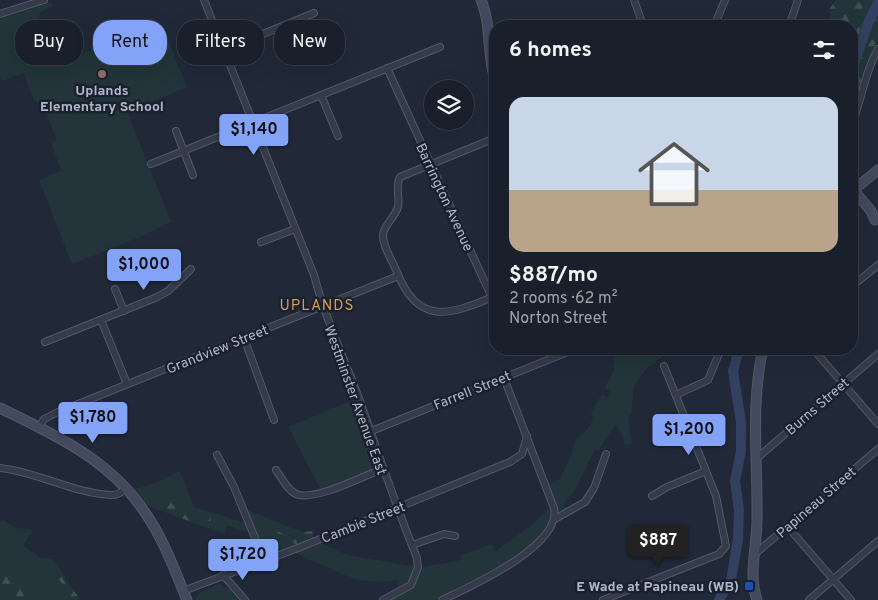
<!DOCTYPE html>
<meta charset="utf-8">
<style>
body{margin:0;font-family:Overpass,sans-serif;background:#262c37;color:#f1f3f6;height:100vh;display:flex;flex-direction:column;font-size:19px;white-space:nowrap}
*{box-sizing:border-box;margin:0}
p{font-size:16px;color:#9fa2a9}
.icon{flex:none;width:28px;height:28px;fill:none;stroke:currentColor;stroke-width:2;stroke-linecap:round;stroke-linejoin:round}
.map{position:relative;flex:1;overflow:hidden}
.panel{position:absolute;left:489px;top:20px;width:369px;height:335px;display:flex;flex-direction:column;background:#191f2b;border-radius:20px;box-shadow:0 5px 20px #0002,0 0 0 1px #373d47}
.panel>*{flex:none}
.banner{position:absolute;left:15px;top:20px;width:399px;height:45px;display:flex;gap:10px}
.tools{position:absolute;left:424px;top:80px;display:grid;gap:10px}
.tools a{display:grid;place-items:center;width:50px;height:50px;border-radius:50%;background:#191f2b;box-shadow:0 5px 20px #0002,0 0 0 1px #373d47;font-size:25px}
.price{position:absolute;translate:-50% -42px;padding:0 11px;border-radius:5px;background:#82a3f8;color:#111;font-size:16px;line-height:32px;filter:drop-shadow(0 1px 2px #0008)}
.price::after{content:'';position:absolute;left:50%;top:30px;width:15px;height:11px;margin-left:-8px;background:inherit;clip-path:polygon(0 0,100% 0,50% 100%)}
.price.selected{background:#222;color:#fff}
ul{padding:0;list-style:none}
li{display:grid;align-content:center;gap:10px;height:265px;padding:0 20px}
li+li{border-top:1px solid #373d47}
li span{display:grid;place-items:center;height:155px;border-radius:15px;color:#555}
li>.icon{margin-inline-start:auto}
span .icon{width:90px;height:90px;fill:#fffc;stroke-width:1}
li b{font-size:21px}
h2{display:flex;justify-content:space-between;align-items:center;height:60px;padding:0 20px;font-size:21px}
.tag{padding:0 18px;border-radius:20px;background:#191f2b;box-shadow:0 5px 20px #0002,0 0 0 1px #373d47;font-size:18px;line-height:45px}
.tag.selected{background:#82a3f8;color:#111}
.map>svg:first-child{display:block}
.green{fill:#23353a}
.forest{fill:url(#forest-firs)}
.lines{fill:none;stroke-linecap:round;stroke-linejoin:round}
.river{stroke:#33405f;stroke-width:10}
.street-casing{stroke:#525967;stroke-width:8}
.secondary-casing{stroke:#525967;stroke-width:11}
.street{stroke:#353b4a;stroke-width:6}
.secondary{stroke:#434a5d;stroke-width:9}
.education-dot{fill:#8d6e63;stroke:#1a202e;stroke-width:2}
.transit-dot{fill:#1a4fb4;stroke:#1a202e;stroke-width:2}
.labels{text-anchor:middle;stroke-width:5;stroke-linejoin:round;paint-order:stroke}
.poi-label{font-size:14px;font-weight:bold;fill:#afb6c6;stroke:#1a202e}
.street-label{font-size:14px;fill:#afb6c6;stroke:#1a202e}
.neighbourhood-label{font-size:15px;letter-spacing:1px;fill:#d49d5c;stroke:#1a202e}
</style>
<div class="map">
<svg width="878" height="600" viewBox="0 0 878 600">
<defs>
<pattern id="forest-firs" width="22" height="20" patternUnits="userSpaceOnUse" patternTransform="scale(1.25)"><rect width="22" height="20" fill="#23353a"/><path d="M5 1l3.5 6h-7zM16 11l3.5 6h-7z" fill="#405055"/></pattern>
</defs>
<rect width="100%" height="100%" fill="#212939"/>
<g class="green">
<polygon points="51,2 53,7 41,11 36,23 19,30 27,49 42,44 45,49 55,45 58,46 64,61 98,48 125,46 164,30 187,87 127,112 171,222 140,237 72,264 39,180 61,170 51,142 57,140 43,105 34,100 23,73 2,81 0,76 0,19"/>
<polygon points="618,349 664,349 662,358 658,359 656,364 648,366 634,386 631,414 628,416 632,444 625,446 622,434 615,425 598,452 595,449 576,488 563,505 568,509 562,512 556,508 548,485 560,479 572,453 575,441 590,426 593,418 591,413 602,394 607,397 610,391 605,388 614,371 614,358"/>
<polygon points="355,399 376,464 370,471 321,490 288,427"/>
<path d="M180 471 194 507 245 523 248 532 226 525 225 534 205 527 208 525 149 502V506L146 505 134 489C151 486 164 478 180 471Z"/>
<path d="M550 507C558 544 484 575 458 587 450 591 442 599 434 600 420 600 403 600 388 600L412 587 423 567 462 560 461 556 492 544 496 551 530 527Z"/>
<polygon points="246,510 303,532 296,538 251,521"/>
<polygon points="2,520 16,528 33,530 23,546 40,558 53,559 80,600 0,600 0,522"/>
<polygon points="254,529 298,545 274,553 265,552"/>
<polygon points="321,543 347,555 411,566 415,562 410,583 399,591 397,580 381,582 356,580 295,553"/>
<polygon points="219,584 230,589 239,600 195,600 200,592"/>
</g>
<g class="forest">
<polygon points="836,0 878,0 878,39 864,68 855,106 851,113 851,26 830,26 830,8"/>
<polygon points="153,497 210,517 211,522 205,527 149,506 150,500"/>
<polygon points="251,521 295,538 303,532 313,531 314,539 298,545 254,529"/>
<path d="M55 562 80 600H69C67 595 65 589 62 584 57 575 49 574 55 562Z"/>
<polygon points="0,567 23,584 32,600 0,600"/>
</g>
<g class="lines">
<g class="river">
<polyline points="851,72 869,21 878,3"/>
<polyline points="719,600 731,580 738,539 739,510 735,481 741,451 741,422 733,371 739,349"/>
</g>
<g class="street-casing">
<g id="street">
<path d="M204 0 314 275C325 318 342 353 357 393 377 449 395 504 417 558L418 567 411 585 383 600"/>
<polyline points="634,0 643,25"/>
<polyline points="0,14 44,0"/>
<polyline points="714,26 725,0"/>
<polyline points="789,26 798,0"/>
<polyline points="224,50 314,13"/>
<polyline points="387,68 492,298"/>
<polyline points="321,95 338,136"/>
<path d="M851 126C862 101 864 73 878 49"/>
<polyline points="176,131 193,175"/>
<path d="M495 138 400 177C395 186 400 197 398 207 395 217 385 224 383 234 382 245 392 260 396 270 418 326 448 316 495 296"/>
<polyline points="151,164 440,47"/>
<polyline points="261,242 295,229"/>
<polyline points="851,287 878,265"/>
<polyline points="115,289 124,311"/>
<polyline points="101,320 127,384"/>
<polyline points="244,338 274,420"/>
<polyline points="45,342 155,298 168,291 191,269"/>
<polyline points="813,349 878,424"/>
<polyline points="676,395 708,380 721,349"/>
<polyline points="39,427 44,419 58,412 398,276"/>
<polyline points="369,432 575,349"/>
<polyline points="217,455 234,487 264,560"/>
<polyline points="757,458 878,354"/>
<path d="M0 468C38 472 75 494 112 495 118 495 122 492 126 489"/>
<path d="M276 470C282 478 287 490 296 494 313 502 364 476 382 469"/>
<polyline points="652,496 667,487 706,471"/>
<polyline points="555,519 585,502 594,488 606,454"/>
<polyline points="787,526 851,600"/>
<polyline points="412,545 444,534 455,536"/>
<polyline points="755,554 878,449"/>
<polyline points="223,575 245,600"/>
<polyline points="183,591 298,548 510,462 522,454 527,436"/>
<path d="M442 600C471 586 562 546 554 508L504 378"/>
<polyline points="603,600 719,554 726,546 716,496 664,366"/>
<polyline points="809,600 878,541"/>
</g>
</g>
<g class="secondary-casing">
<g id="secondary">
<path d="M481 0C492 25 486 53 495 79"/>
<polyline points="851,187 871,211 875,220"/>
<polyline points="851,192 878,170"/>
<path d="M0 408C55 435 111 460 146 514 164 540 175 571 187 600"/>
<path d="M757 600C748 574 757 547 757 520 758 464 750 405 763 349"/>
</g>
</g>
<use href="#street" class="street"/>
<use href="#secondary" class="secondary"/>
</g>
<circle class="education-dot" cx="102" cy="74" r="5"/>
<rect class="transit-dot" x="744" y="581" width="10" height="10" rx="2.5"/>
<g class="labels">
<g class="poi-label">
<text x="102" y="95">Uplands<tspan x="102" dy="16">Elementary School</tspan></text>
<text x="739" y="591" text-anchor="end">E Wade at Papineau (WB)</text>
</g>
<g class="street-label">
<text transform="translate(445 197) rotate(65)" y="5">Barrington Avenue</text>
<text transform="translate(217 349) rotate(-22)" y="5">Grandview Street</text>
<text transform="translate(472 390) rotate(-22)" y="5">Farrell Street</text>
<text transform="translate(356 400) rotate(70)" y="5">Westminster Avenue East</text>
<text transform="translate(817 406) rotate(-41)" y="5">Burns Street</text>
<text transform="translate(816 502) rotate(-41)" y="5">Papineau Street</text>
<text transform="translate(363 522) rotate(-22)" y="5">Cambie Street</text>
</g>
<g class="neighbourhood-label">
<text x="317" y="310">UPLANDS</text>
</g>
</g>
</svg>
<div class="tools">
<a><svg class="icon" aria-label="layers" viewBox="0 0 24 24"><path d="M12 4l9 5-9 5-9-5zM3 14l9 5 9-5"/></svg></a>
</div>
<b class="price" style="left:254px;top:156px">$1,140</b>
<b class="price" style="left:144px;top:291px">$1,000</b>
<b class="price" style="left:93px;top:444px">$1,780</b>
<b class="price" style="left:689px;top:456px">$1,200</b>
<b class="price selected" style="left:658px;top:567px">$887</b>
<b class="price" style="left:243px;top:581px">$1,720</b>
<div class="banner">
<a class="tag">Buy</a>
<a class="tag selected">Rent</a>
<a class="tag">Filters</a>
<a class="tag">New</a>
</div>
<section class="panel">
<h2>6 homes<svg class="icon" aria-label="filters" viewBox="0 0 24 24"><path d="M4 7h16M4 17h16"/><circle cx="9" cy="7" r="2"/><circle cx="15" cy="17" r="2"/></svg></h2>
<ul>
<li><span style="background:linear-gradient(#c9d6e8 60%,#b9a48a 0)"><svg class="icon" aria-label="home" viewBox="0 0 24 24"><path d="M3 11l9-7 9 7M6 9v11h12V9"/></svg></span><div><b>$887/mo</b><p>2 rooms · 62 m²</p><p>Norton Street</p></div></li>
</ul>
</section>
</div>
